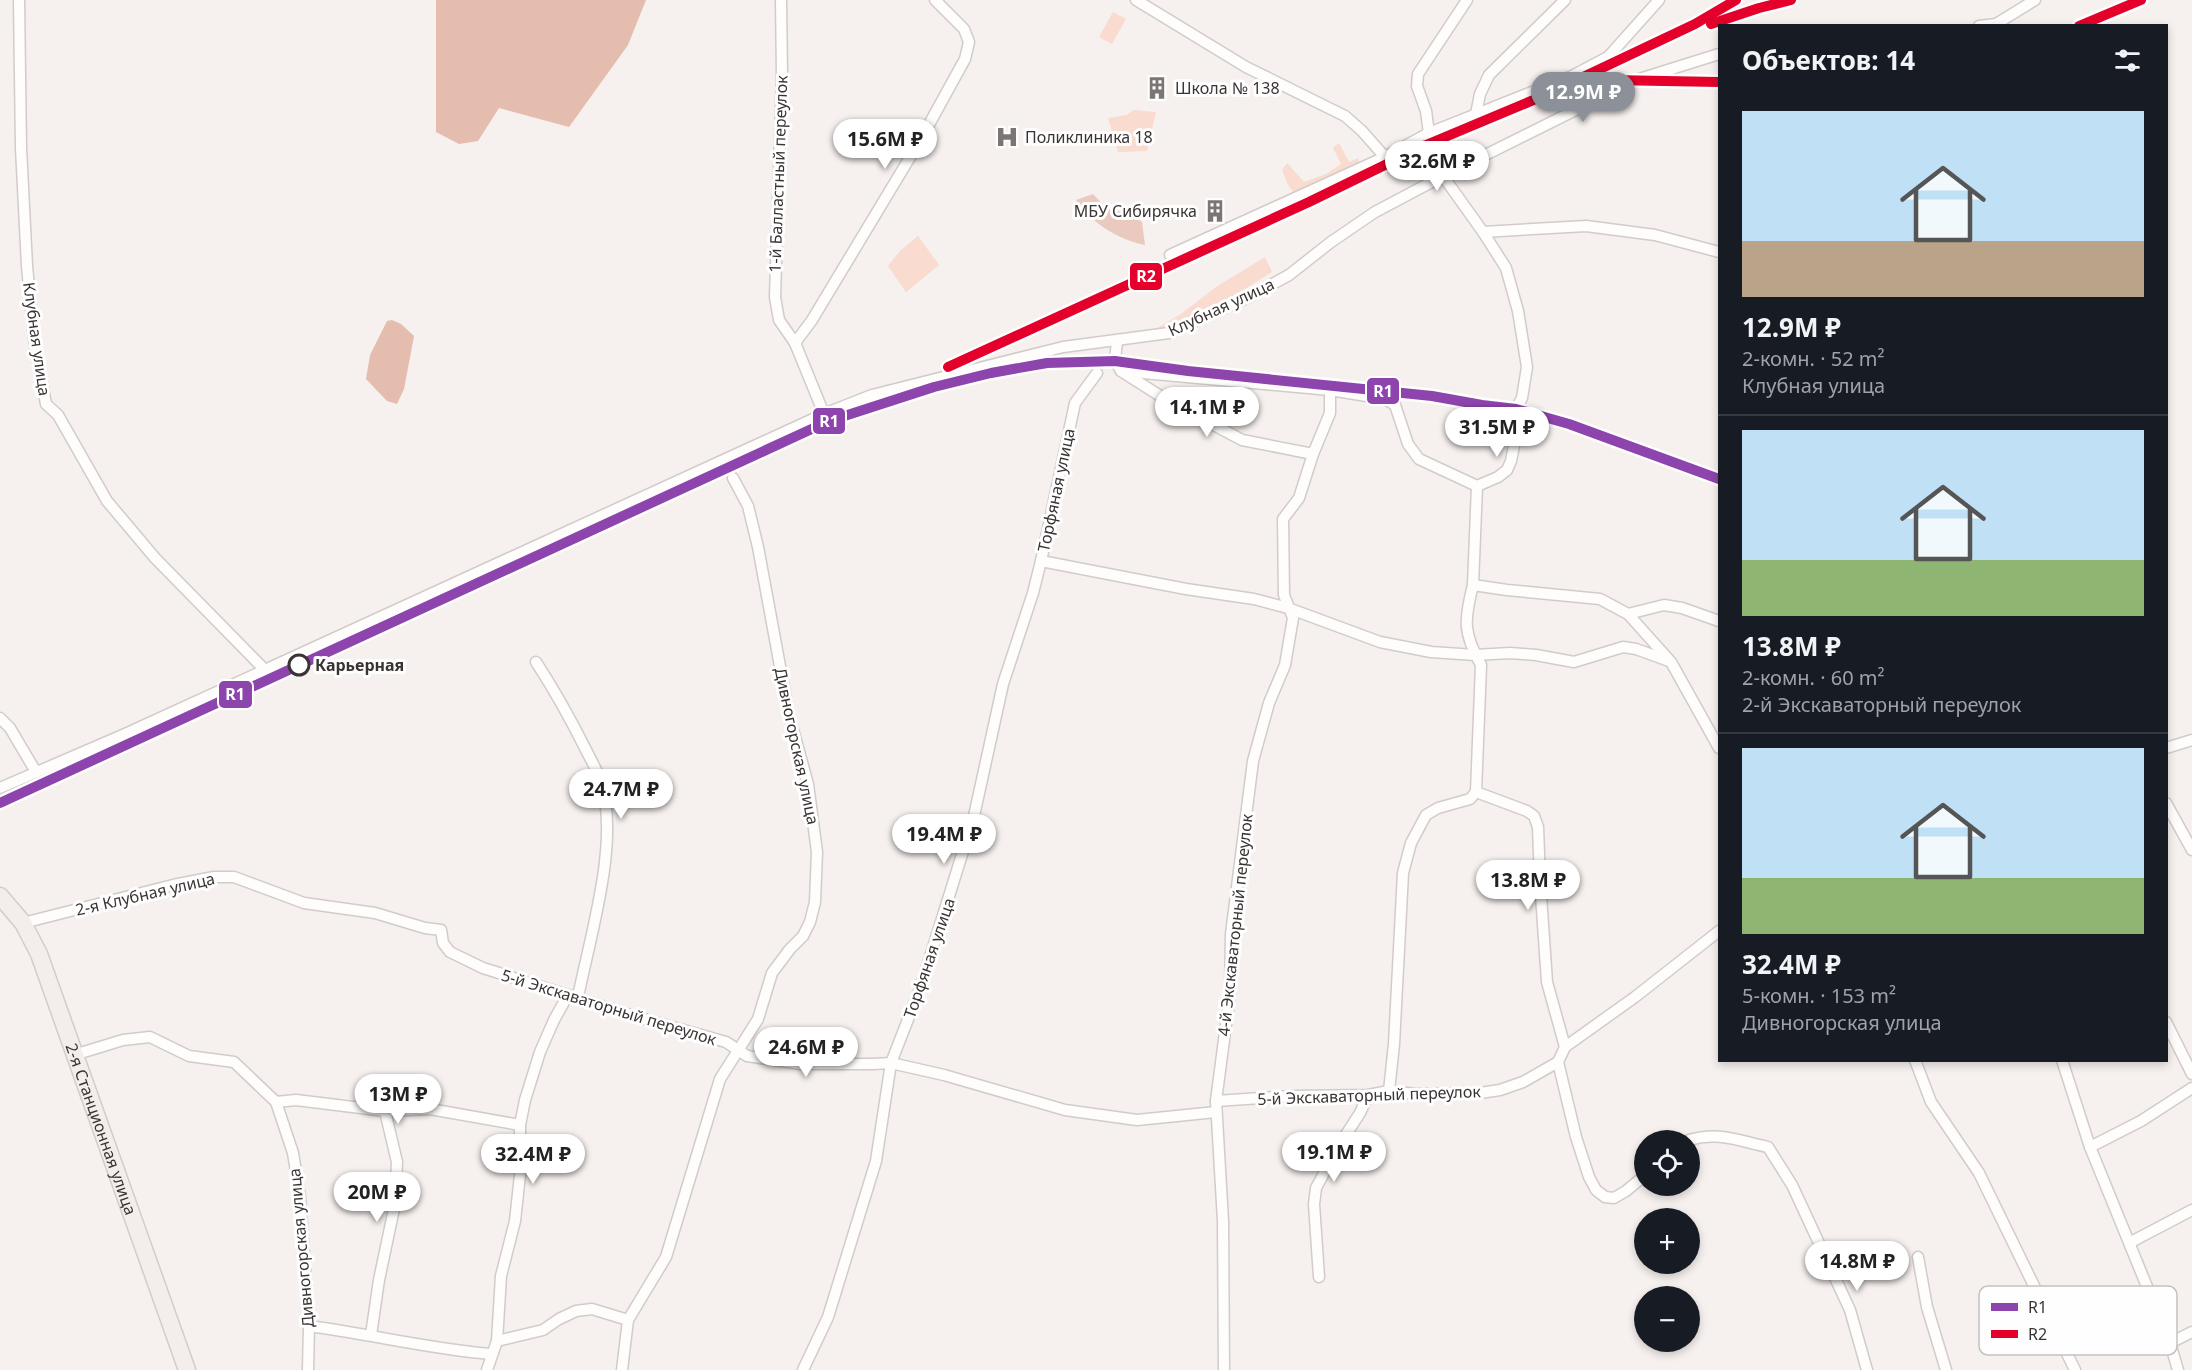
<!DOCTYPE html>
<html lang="ru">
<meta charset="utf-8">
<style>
body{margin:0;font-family:"Noto Sans",sans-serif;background:#20242c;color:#f1f3f6;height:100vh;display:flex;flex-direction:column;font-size:22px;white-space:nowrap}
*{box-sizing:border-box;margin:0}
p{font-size:20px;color:#9ea1a6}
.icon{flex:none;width:33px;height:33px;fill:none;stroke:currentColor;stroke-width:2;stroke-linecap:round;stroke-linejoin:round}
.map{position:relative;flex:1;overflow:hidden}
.drawer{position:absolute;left:1718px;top:24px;width:450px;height:1038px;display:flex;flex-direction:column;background:#171b24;border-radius:0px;box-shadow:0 3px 9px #0003}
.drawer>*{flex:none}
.buttons{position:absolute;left:1634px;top:1130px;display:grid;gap:12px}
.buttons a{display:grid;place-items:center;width:66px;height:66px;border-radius:50%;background:#171b24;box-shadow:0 3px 9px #0003;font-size:30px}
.price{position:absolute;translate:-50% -51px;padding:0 14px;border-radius:21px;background:#fff;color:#222;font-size:20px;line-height:39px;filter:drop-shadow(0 2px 3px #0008)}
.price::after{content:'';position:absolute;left:50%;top:36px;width:18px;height:14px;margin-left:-9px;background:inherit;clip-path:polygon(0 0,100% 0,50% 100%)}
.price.current{background:#8c9099;color:#fff}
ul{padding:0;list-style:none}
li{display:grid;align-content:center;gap:12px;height:318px;padding:0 24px}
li+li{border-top:2px solid #363941}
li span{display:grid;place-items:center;height:186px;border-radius:0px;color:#555}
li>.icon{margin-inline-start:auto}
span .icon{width:108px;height:108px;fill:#fffc;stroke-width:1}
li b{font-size:26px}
h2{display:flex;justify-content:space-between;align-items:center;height:72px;padding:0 24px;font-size:26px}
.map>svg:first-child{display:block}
.green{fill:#f9dbcf}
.forest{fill:#eacabe}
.water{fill:#e4bdae}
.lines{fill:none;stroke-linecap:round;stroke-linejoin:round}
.street-casing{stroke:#d1ccca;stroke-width:13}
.primary-casing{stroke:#d0cdcc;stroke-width:19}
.street{stroke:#fefdfc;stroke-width:10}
.primary{stroke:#f4edeb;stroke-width:16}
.rail-1-casing{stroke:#fefefe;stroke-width:15}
.rail-2-casing{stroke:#fefefe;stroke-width:15}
.rail-1{stroke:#8e44ad;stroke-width:10}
.rail-2{stroke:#e4002b;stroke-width:10}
.stop-dot{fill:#fefefe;stroke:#393433;stroke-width:3}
.labels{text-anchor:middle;stroke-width:6;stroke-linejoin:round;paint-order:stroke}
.poi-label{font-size:16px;fill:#393433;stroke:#fefefe;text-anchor:start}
.street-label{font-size:16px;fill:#393433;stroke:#fefefe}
.stop-label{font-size:16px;font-weight:bold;fill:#393433;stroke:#fefefe;text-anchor:start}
.key{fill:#fefefe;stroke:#c3c1c1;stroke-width:1.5}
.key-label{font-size:16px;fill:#393433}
.line-badge{stroke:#fefefe;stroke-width:2}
.badge-label{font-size:16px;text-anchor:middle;font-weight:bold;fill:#fff}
</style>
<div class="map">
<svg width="2192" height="1370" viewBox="0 0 2192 1370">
<rect width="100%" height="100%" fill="#f6f0ee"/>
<g class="green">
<polygon points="1113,12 1126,19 1112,44 1099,37"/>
<polygon points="1133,110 1156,112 1147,151 1118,152 1108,118 1127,115"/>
<polygon points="1339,143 1349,162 1358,158 1359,163 1296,196 1288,185 1282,170 1287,163 1304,182 1326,174 1341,164 1333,148"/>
<polygon points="918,236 939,265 906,292 888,266 900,251"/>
<path d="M1265 257 1272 272C1235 295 1197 321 1154 330L1181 314 1216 287Z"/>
</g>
<path class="forest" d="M1093 194 1106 208 1130 214 1142 222 1145 245C1119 240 1091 223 1076 200Z"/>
<g class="water">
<polygon points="436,0 646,0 628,45 569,127 499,108 478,141 459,144 436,132"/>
<polygon points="392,320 401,324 414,336 404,389 397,404 387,401 366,379 370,355 387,321"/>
</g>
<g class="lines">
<g class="street-casing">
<g id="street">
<polyline points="19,0 21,148 27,266 34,339 46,404 58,415 107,501 155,558 264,669"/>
<polyline points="781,0 782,75 775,297 779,320 795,343 824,414"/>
<polyline points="1136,0 1246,67 1345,116 1362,131 1385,157"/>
<polyline points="1467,0 1418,74 1417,86 1426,111 1429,133 1426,145 1443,176 1483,232 1506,268 1518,311 1527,367 1522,398 1516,409 1517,430 1511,461 1507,470 1498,477 1477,486"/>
<polyline points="1979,26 1996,24 2035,0"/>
<polyline points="1476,114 1480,94 1489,75 1565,0"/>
<polyline points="1483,232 1586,226 1655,235 1719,252"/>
<polyline points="1170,255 1385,157 1429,133 1572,76 1608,57 1659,0"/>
<polyline points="1117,341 1115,361 1121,371 1330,390 1385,399 1395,405 1408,444 1419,459 1477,486 1473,585 1507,590 1600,599 1628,614 1671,662 1719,748"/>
<polyline points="795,343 812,320 921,139 965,59 969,42 964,29 935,0"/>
<polyline points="1121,371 1165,399 1242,440 1313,454"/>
<polyline points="1041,561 1186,589 1254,599 1288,608 1380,642 1431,652 1475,655 1510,653 1536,655 1574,662 1623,647 1636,649 1669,661"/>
<polyline points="1628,614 1664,605 1682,608 1719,621"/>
<path d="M536 662C555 691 571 720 586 750 591 760 597 770 600 780 621 838 590 936 578 997"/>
<polyline points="0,718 10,728 36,772"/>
<polyline points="2166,748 2192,740"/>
<polyline points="0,788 125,734 824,414 872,395 1063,347 1169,333 1249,297 1289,275 1331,242 1375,212 1443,176 1636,80 1719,54"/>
<polyline points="1476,792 1527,811 1534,816 1538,827 1540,881 1547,982 1565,1047"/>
<polyline points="2166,803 2192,850"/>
<polyline points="23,923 173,885 214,877 234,877 304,903 375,913 425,928 441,930 443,943 450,952 483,968 637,1017 726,1042 747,1056 800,1064 873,1064 891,1063 944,1075 1065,1110 1137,1120 1216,1112"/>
<polyline points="2166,1022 2192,1074"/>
<polyline points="74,1055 123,1040 150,1037 189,1056 234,1062 276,1102 293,1153 300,1197 309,1326 308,1370"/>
<polyline points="1915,1060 1931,1102 1979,1173 2075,1370"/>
<polyline points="2062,1060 2090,1147 2170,1343 2178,1370"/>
<polyline points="1558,1062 1576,1137 1589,1177 1596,1190 1605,1197 1614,1198 1626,1191 1644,1176"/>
<path d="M1389 1091 1394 1044 1403 873 1411 843 1426 815 1438 808 1470 799 1476 792 1481 665C1463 633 1464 620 1473 585"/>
<polyline points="1216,1101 1291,1096 1368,1095 1389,1091 1416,1094 1480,1093 1500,1090 1523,1082 1558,1062 1565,1047 1635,997 1719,931"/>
<polyline points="276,1102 296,1100 385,1111 430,1109 520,1125"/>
<path d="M1689 1140C1718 1131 1739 1141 1768 1147L1792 1185 1850 1310 1867 1370"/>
<polyline points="2090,1147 2141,1121 2192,1088"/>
<polyline points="2131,1242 2192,1210"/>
<polyline points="1918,1257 1927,1307 1946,1370"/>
<polyline points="1319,1277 1314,1204 1316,1188 1338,1147 1360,1113 1368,1095"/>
<path d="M309 1326C370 1334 430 1349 491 1354"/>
<polyline points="371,1335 379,1280 395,1204 397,1162 385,1111"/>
<polyline points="497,1341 543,1330 559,1319 576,1311 592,1309 628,1320"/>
<polyline points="2170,1343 2192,1332"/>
<polyline points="487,1370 497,1341 501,1276 515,1221 520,1175 520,1125 525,1100 540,1052 554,1020 568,995"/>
<polyline points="622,1370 628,1320 666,1257 720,1079 758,1019 772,973 790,949 803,936 810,922 815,902 817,852 808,784 789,715 758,547 748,506 733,478"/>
<polyline points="803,1370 828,1317 876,1161 891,1063 921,986 974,816 1003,684 1033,593 1041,561 1075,403 1097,373"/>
<polyline points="1224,1370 1223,1221 1216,1101 1230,994 1231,934 1253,761 1269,703 1285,665 1293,618 1284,595 1283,519 1299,498 1313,454 1330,413 1330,390"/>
</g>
</g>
<g class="primary-casing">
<g id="primary">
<path id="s1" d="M0 896 23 923 39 954 187 1370"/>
</g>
</g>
<use href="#street" class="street"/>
<use href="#primary" class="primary"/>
<g class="rail-1-casing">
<polyline id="rail-1" points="0,803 829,421 934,387 991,373 1047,363 1115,361 1188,371 1432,396 1482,405 1516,409 1569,424 1719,479"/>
</g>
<g class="rail-2-casing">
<g id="rail-2">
<polyline points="1711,24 1759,8 1791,0"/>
<polyline points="2079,26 2141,0"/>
<polyline points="1588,84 1610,80 1719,82"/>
<polyline points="948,367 1309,202 1426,145 1543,96 1695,24 1736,0"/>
</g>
</g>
<use href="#rail-1" class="rail-1"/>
<use href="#rail-2" class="rail-2"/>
</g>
<defs>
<g id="building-bare" transform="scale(1.8)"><path d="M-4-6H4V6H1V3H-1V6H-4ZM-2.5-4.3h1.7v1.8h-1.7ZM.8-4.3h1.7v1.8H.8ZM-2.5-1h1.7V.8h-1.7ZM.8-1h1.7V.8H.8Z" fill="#7b7674" stroke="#fefefe" stroke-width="2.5" paint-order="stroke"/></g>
<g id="hospital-bare" transform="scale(1.8)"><path d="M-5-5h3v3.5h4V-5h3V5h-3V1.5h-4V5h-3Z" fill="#7b7674" stroke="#fefefe" stroke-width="2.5" paint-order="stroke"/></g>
</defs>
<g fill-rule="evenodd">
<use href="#building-bare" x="1157" y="88"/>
<use href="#hospital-bare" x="1007" y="137"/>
<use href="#building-bare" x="1215" y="211"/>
</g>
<circle class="stop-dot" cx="299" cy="665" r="10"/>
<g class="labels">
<g class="poi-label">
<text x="1175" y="94">Школа № 138</text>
<text x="1025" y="143">Поликлиника 18</text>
<text x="1197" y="217" text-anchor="end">МБУ Сибирячка</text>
</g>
<g class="street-label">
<text transform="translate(778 174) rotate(-88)" y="6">1-й Балластный переулок</text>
<text transform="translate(1221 307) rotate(-25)" y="6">Клубная улица</text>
<text transform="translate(37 339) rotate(82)" y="6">Клубная улица</text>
<text transform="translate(1056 490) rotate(-78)" y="6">Торфяная улица</text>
<text transform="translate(797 746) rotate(78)" y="6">Дивногорская улица</text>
<text transform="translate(145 894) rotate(-13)" y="6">2-я Клубная улица</text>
<text transform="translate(1235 925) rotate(-84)" y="6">4-й Экскаваторный переулок</text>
<text transform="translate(929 958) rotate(-71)" y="6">Торфяная улица</text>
<text transform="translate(609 1007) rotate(17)" y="6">5-й Экскаваторный переулок</text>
<text transform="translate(1369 1095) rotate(-2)" y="6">5-й Экскаваторный переулок</text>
<text dy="6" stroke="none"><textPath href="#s1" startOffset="256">2-я Станционная улица</textPath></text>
<text transform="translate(301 1248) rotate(-95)" y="6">Дивногорская улица</text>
</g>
<g class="stop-label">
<text x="315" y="671">Карьерная</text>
</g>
</g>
<rect x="1979" y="1286" width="198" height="69" rx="9" class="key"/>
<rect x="1991" y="1303" width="27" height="8" fill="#8e44ad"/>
<rect x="1991" y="1330" width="27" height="8" fill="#e4002b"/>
<g class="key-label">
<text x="2028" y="1313">R1</text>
<text x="2028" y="1340">R2</text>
</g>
<g class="line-badge">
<rect x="1129" y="262" width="34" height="29" rx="6" fill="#e4002b"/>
<rect x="1366" y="377" width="34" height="28" rx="6" fill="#8e44ad"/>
<rect x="812" y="407" width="34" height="28" rx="6" fill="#8e44ad"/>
<rect x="218" y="680" width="35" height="29" rx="6" fill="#8e44ad"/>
</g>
<g class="badge-label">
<text x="1146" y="282">R2</text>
<text x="1383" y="397">R1</text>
<text x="829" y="427">R1</text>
<text x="235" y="700">R1</text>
</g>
</svg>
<div class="buttons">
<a><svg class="icon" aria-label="locate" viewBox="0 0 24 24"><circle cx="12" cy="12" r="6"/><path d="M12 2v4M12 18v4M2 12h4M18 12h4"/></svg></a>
<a>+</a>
<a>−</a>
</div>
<b class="price current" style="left:1583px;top:123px">12.9M ₽</b>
<b class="price" style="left:885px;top:170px">15.6M ₽</b>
<b class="price" style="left:1437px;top:192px">32.6M ₽</b>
<b class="price" style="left:1207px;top:438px">14.1M ₽</b>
<b class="price" style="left:1497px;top:458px">31.5M ₽</b>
<b class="price" style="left:621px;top:820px">24.7M ₽</b>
<b class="price" style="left:944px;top:865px">19.4M ₽</b>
<b class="price" style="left:1528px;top:911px">13.8M ₽</b>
<b class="price" style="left:806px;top:1078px">24.6M ₽</b>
<b class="price" style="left:398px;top:1125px">13M ₽</b>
<b class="price" style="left:1334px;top:1183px">19.1M ₽</b>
<b class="price" style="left:533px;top:1185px">32.4M ₽</b>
<b class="price" style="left:377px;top:1223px">20M ₽</b>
<b class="price" style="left:1857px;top:1292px">14.8M ₽</b>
<section class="drawer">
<h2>Объектов: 14<svg class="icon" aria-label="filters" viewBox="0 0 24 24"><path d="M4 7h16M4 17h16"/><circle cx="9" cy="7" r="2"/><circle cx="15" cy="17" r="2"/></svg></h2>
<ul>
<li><span style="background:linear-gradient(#bfe0f5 70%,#b9a48a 0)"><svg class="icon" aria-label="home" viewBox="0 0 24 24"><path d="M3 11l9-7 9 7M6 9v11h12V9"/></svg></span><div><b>12.9M ₽</b><p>2-комн. · 52 m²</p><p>Клубная улица</p></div></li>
<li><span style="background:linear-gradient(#bfe0f5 70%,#8fb573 0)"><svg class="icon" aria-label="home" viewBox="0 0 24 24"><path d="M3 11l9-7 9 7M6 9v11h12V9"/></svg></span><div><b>13.8M ₽</b><p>2-комн. · 60 m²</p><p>2-й Экскаваторный переулок</p></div></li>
<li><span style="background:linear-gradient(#bfe0f5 70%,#8fb573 0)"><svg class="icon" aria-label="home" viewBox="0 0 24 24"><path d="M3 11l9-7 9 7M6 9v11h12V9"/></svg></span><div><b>32.4M ₽</b><p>5-комн. · 153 m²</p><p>Дивногорская улица</p></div></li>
</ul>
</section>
</div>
